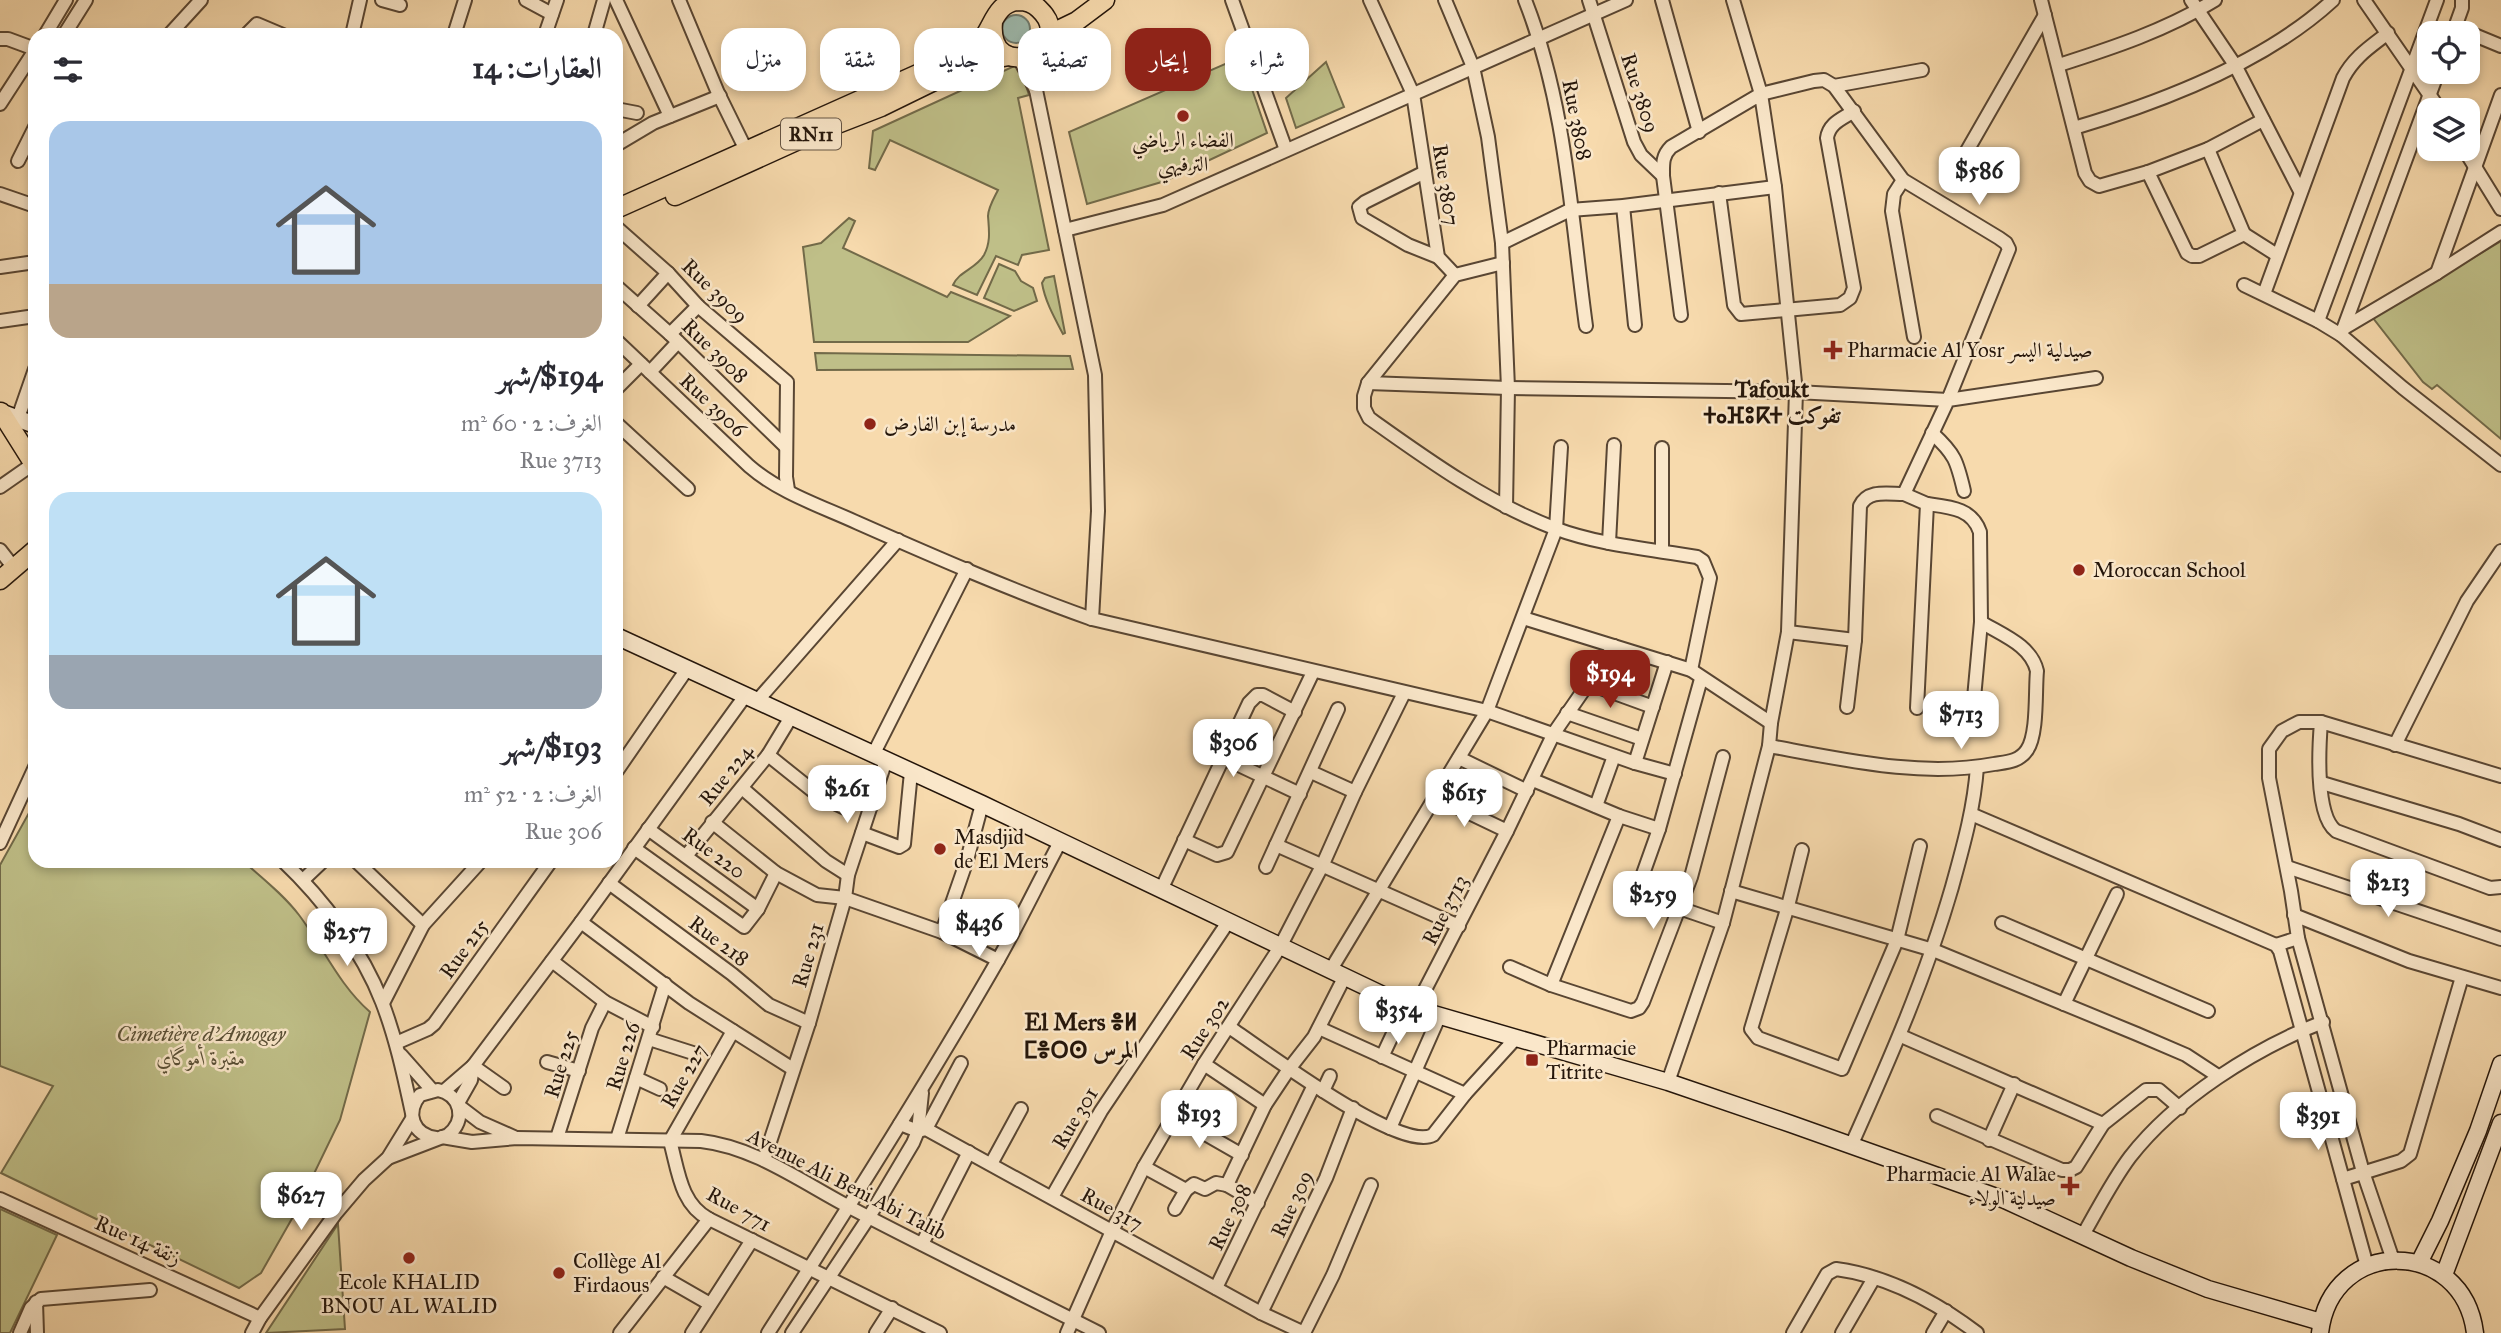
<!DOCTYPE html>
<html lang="ar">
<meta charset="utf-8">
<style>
body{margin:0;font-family:"IM FELL Great Primer",Amiri,"Noto Sans Tifinagh",serif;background:#f2f2f3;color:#2b2b33;direction:rtl;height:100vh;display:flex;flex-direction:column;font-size:26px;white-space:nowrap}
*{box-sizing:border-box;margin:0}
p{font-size:23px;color:#7c7c81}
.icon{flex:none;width:38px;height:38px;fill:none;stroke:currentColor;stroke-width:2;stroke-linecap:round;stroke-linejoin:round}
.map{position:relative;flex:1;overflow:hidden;direction:ltr}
.details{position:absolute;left:28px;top:28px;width:595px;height:840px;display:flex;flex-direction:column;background:#fff;border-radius:21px;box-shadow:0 4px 10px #0003;direction:rtl}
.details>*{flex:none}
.hud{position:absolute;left:644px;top:28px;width:665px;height:63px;direction:rtl;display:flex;gap:14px}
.buttons{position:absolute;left:2417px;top:21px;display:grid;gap:14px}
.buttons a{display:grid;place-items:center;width:63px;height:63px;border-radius:14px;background:#fff;box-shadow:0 4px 10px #0003;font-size:35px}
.price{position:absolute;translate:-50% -60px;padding:0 16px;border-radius:14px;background:#fff;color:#222;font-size:23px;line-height:46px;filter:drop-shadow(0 2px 4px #0008)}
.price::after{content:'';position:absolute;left:50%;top:42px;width:21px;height:16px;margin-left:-10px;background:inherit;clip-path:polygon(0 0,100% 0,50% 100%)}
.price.current{background:#8f2418;color:#fff}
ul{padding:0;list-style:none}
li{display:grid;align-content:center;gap:14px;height:371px;padding:0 21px}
li span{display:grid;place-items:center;height:217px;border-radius:21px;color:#555}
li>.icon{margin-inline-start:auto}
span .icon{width:126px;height:126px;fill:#fffc;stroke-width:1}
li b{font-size:30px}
h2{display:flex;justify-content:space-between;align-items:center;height:84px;padding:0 21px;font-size:30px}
.pill{padding:0 24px;border-radius:21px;background:#fff;box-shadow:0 4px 10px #0003;font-size:24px;line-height:63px}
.pill.current{background:#8f2418;color:#fff}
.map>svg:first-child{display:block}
.green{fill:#bfbf88;stroke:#726a49;stroke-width:2}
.water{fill:#9dbaae;stroke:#6d786c;stroke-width:2}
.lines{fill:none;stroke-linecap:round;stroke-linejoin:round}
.street-casing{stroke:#594633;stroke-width:16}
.secondary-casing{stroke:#24150a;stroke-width:19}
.primary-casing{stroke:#24150a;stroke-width:21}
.street{stroke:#fae7ca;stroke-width:12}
.secondary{stroke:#fae7ca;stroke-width:16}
.primary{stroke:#f7daad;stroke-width:18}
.poi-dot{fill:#8f2418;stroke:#fae7ca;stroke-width:2.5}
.labels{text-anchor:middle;stroke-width:5;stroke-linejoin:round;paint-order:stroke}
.shield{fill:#fae7ca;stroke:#645444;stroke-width:2}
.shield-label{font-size:19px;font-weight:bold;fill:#24150a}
.street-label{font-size:21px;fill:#24150a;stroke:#fae7ca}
.poi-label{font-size:21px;fill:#24150a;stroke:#fae7ca;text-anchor:start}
.park-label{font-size:21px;font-style:italic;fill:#5a5036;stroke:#fae7ca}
.neighbourhood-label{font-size:23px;font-weight:bold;fill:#24150a;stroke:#fae7ca}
.quarter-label{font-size:24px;font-weight:bold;fill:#24150a;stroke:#fae7ca}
</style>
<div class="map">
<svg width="2501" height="1333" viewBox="0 0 2501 1333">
<rect width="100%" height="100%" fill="#f7daad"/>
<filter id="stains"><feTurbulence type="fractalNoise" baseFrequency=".00286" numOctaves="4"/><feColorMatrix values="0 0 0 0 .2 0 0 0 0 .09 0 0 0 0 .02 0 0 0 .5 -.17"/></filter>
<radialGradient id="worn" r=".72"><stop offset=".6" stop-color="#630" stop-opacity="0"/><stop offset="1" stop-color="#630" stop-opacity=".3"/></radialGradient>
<g class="green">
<polygon points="1241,57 1267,133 1165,181 1087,204 1069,132"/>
<polygon points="1326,62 1344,107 1296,128 1286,98"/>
<path d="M1019 64 1029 95 1018 98 1049 250 1022 255 1018 265 996 256 977 295 953 285C959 271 976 269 984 255 991 242 989 230 988 216 988 208 994 198 998 190L890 140 875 170 869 168 873 131Z"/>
<polygon points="849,218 855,221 843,248 947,297 951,292 1010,316 968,342 814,342 803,247 821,243"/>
<polygon points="2501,241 2501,439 2437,385 2432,389 2423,382 2373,318"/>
<polygon points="999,264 1015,271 1021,281 1033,288 1037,301 1014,311 984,298"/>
<path d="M1054 276 1065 333 1063 334C1054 317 1045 301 1042 283L1045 278Z"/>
<polygon points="815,353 1070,356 1073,369 817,370"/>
<path d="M35 802V861H243C262 878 283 894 299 915 323 947 339 985 370 1012L340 1120 294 1215 261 1273 239 1288 1 1173 53 1086 0 1066V865Z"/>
<polygon points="0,1209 57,1235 10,1333 0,1333"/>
<polygon points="338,1224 345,1329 266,1333"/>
</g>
<circle class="water" cx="1016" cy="29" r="14"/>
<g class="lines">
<g class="street-casing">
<g id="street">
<polyline points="382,0 400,5"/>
<polyline points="526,0 552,14"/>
<polyline points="616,0 670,116"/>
<polyline points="679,0 718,93 746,150"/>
<polyline points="1232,0 1286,150"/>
<polyline points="1370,0 1413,94 1438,257 1455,275"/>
<polyline points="1445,0 1473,67 1488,137 1502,243 1508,388 1506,507"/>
<path d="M1525 0C1566 104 1571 216 1586 326"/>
<polyline points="1589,0 1634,142 1641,155 1663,176"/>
<polyline points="1662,0 1699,132"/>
<polyline points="2041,0 2085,173 2090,181 2099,186 2148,172 2208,149 2263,120"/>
<polyline points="2191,0 2235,65 2300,191"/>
<polyline points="2364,0 2440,110"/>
<polyline points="2455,27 2501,46"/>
<polyline points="2453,33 2462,8 2462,0"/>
<polyline points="45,35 66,0"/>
<polyline points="64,35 86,0"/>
<polyline points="169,35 201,0"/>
<polyline points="246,35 257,24 283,35"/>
<polyline points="352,35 360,0"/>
<polyline points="454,35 465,0"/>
<polyline points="545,35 557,0"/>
<polyline points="594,35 604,0"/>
<polyline points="0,39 8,39 35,49"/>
<polyline points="1019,58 1036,90 1095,375 1098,511 1092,619 1487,711 1635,763 1675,774"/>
<path d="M2059 65C2112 48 2167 30 2215 0"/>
<polyline points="1834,86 1922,70"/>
<polyline points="1036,90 1040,50"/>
<polyline points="0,104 35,50"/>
<polyline points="616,109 637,113"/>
<path d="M2074 128C2162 102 2265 63 2333 0"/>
<polyline points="616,145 653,123 720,96"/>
<polyline points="2464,149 2501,209"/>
<polyline points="18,161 35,127"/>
<polyline points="1425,172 1365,202 1359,207 1362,218 1408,245 1438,257"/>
<polyline points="2148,172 2187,253 2192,256 2199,256 2244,234 2208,149"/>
<polyline points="1952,177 2045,15"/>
<polyline points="1903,180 1894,194 1892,211 1914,337"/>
<path d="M1719 193 1734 305 1741 314 1840 305 1850 298 1854 288 1827 138C1829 123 1842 119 1854 111"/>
<polyline points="0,194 35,206"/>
<polyline points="1623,206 1635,325"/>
<polyline points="616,227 668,273 698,306 787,382 786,477 788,490"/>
<polyline points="1065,230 1163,205 1626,0"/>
<polyline points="2244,234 2277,255"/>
<polyline points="1502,243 1570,210 1623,206 1775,187"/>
<path d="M1503 263 1455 275 1368 383 1364 396V408L1369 418C1428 460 1486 502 1554 528 1599 545 1649 549 1697 557L1703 561 1710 578 1691 670"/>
<polyline points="0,267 35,262"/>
<polyline points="2437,273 2501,95"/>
<polyline points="2244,285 2318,321 2341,335 2403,388 2501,465"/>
<polyline points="616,286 670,334 786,447"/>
<path d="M2264 294 2343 78C2354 57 2370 47 2388 33"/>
<polyline points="638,306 668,273"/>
<path d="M1681 315 1663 176C1663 164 1662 156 1671 147L1761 94 1814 81 1824 80 1834 86 1903 180 1999 238 2006 243 2009 249 1948 400 1796 392 1775 187 1761 94 1733 0"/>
<polyline points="0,321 35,316"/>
<polyline points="2318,321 2437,0"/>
<polyline points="2344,328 2437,273 2501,232"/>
<polyline points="670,334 698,306"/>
<polyline points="2341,335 2438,72"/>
<path d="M616 340 749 466C780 493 821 506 858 523 935 557 1013 591 1092 619"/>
<polyline points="650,372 678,342"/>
<path d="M1368 383 1508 388 1796 392 1788 632 1771 723 1769 746C1842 759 1920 778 1994 764 2006 762 2019 762 2027 750 2038 734 2035 691 2037 671 2031 645 2002 635 1981 622"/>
<polyline points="616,389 641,364"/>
<polyline points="18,418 35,369"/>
<polyline points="616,423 688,489"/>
<path d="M1932 433C1955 454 1957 461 1964 491"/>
<polyline points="1662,448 1662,551"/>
<polyline points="0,487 33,464"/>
<polyline points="1904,494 1927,504 1917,708"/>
<path d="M1927 504C1949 507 1972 508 1980 532L1981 622 1973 709"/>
<polyline points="1609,543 1614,445"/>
<polyline points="0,550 14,568"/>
<polyline points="1523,618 1691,670 1771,723"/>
<polyline points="1788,632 1855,640"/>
<polyline points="1701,679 1659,829 1638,888 1644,896 1723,923"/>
<polyline points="1587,683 1653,707"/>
<polyline points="757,701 898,540"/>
<path d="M1847 707 1855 640 1860 506C1868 489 1888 494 1904 494L1948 400 2096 378"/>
<polyline points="1567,713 1642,739"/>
<polyline points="2395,745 2467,601 2501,551"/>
<polyline points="768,755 818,795 845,808"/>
<polyline points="873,755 967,569"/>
<polyline points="1224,758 1300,794"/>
<polyline points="1459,758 1527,791"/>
<polyline points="1635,763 1667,662"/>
<polyline points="616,772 687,669"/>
<polyline points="1311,772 1355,792"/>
<path d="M2501 776 2321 722C2319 747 2315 815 2336 831L2490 888 2501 887"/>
<polyline points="1533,780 1619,816 1659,829"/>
<polyline points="2322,783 2459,824 2501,840"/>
<polyline points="742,788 826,861 848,875"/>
<polyline points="1436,797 1507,831"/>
<polyline points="1596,806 1614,756"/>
<polyline points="1971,814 2276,945 2280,951 2367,1266"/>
<polyline points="712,822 776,873 817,895 845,898 942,932 998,960"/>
<polyline points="648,829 758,909"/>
<polyline points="862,833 899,847 904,844 911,772"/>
<polyline points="1184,840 1217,855 1227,852 1313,672"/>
<polyline points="0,843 35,767"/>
<polyline points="1276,845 1459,926"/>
<polyline points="634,848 744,927 758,909 776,873"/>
<polyline points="1802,850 1788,906 1751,1029 1758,1038 1842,1069 1897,940 1920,846"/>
<polyline points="686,856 768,755 791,717"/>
<path d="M283 861C323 899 362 950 382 1002 396 1038 404 1076 412 1113"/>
<polyline points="356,861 423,925"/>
<polyline points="1266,867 1338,709"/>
<polyline points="2287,867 2501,939"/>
<polyline points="303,880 323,861"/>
<polyline points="609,883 732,974 769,1005 809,1023"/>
<polyline points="1161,890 1249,703 1257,695 1263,695 1295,712"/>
<polyline points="1731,891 1933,950 2137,1034 2186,1055 2218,1076"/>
<polyline points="2294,915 2409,961 2501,988"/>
<polyline points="581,922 689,1003 793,1069"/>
<polyline points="2002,923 2208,1011"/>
<polyline points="942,932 967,860 982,804"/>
<polyline points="2298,938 2363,1172 2393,1260"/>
<polyline points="2276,945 2298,938 2291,891 2269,778 2269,749 2282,731 2299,722 2321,722"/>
<polyline points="552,961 605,1002 653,1027"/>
<polyline points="1510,967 1551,985 1631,1011 1639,1008 1643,1002 1691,877 1723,757"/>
<polyline points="1330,971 1487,711 1556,529 1561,447"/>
<polyline points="1551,985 1619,816"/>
<polyline points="383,1003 423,925 481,861"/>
<polyline points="2064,1004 2117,894"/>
<polyline points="1415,1009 1507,831 1554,733 1614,646"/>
<path d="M1229 1027C1261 1048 1399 1153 1433 1135L1465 1094 1516 1038"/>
<polyline points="1319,1028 1465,1094"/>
<path d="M733 1031 670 1141C678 1169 680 1204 709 1219L940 1333"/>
<polyline points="1901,1036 2103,1124"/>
<polyline points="649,1039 693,1053"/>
<polyline points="396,1043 428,1029 434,1024 551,861"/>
<polyline points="401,1055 432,1090"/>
<polyline points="1382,1057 1406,1006"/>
<polyline points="547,1062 579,1071"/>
<polyline points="1204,1064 1265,1105"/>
<polyline points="473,1066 504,1088"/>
<polyline points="636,1078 660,1089"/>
<polyline points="1668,1082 1723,923 1769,746"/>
<polyline points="444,1091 473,1066 581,922 745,696"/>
<polyline points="1323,1091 1330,1076"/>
<polyline points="458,1103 471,1080 473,1066"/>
<polyline points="459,1106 480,1122 514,1137"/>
<polyline points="1174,1116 1242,1155"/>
<polyline points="1937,1116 2062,1170 2070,1170 2076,1167 2103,1124 2146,1090 2159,1090 2180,1108"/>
<polyline points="900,1124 918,1131 926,1129 1261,1313 1304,1333"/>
<polyline points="1390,1128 1439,1017"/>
<polyline points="926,1129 961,1063"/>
<path d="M442 1137 472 1142 517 1138 701 1141C755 1147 803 1183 851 1208 933 1251 1016 1291 1099 1333"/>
<polyline points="557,1138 592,1028 605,1002"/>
<polyline points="617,1139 665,984"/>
<polyline points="1989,1140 2014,1084"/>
<path d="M1851 1146C1889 1061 1926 977 1952 887 1963 847 1974 809 1977 767"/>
<path d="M388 1158 448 1135C467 1120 461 1095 438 1090L420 1095C405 1113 413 1135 436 1138"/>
<polyline points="764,1160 809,1023 845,898 848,875 886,760"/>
<polyline points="991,1164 1021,1109"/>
<polyline points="1144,1167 1186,1190 1194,1184 1205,1189 1216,1183 1227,1185 1265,1105 1289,1069 1314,1037 1344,978"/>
<polyline points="2343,1179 2401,1161 2410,1154 2462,977"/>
<polyline points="1227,1185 1258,1203"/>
<polyline points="1052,1197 1101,1111 1228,922"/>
<polyline points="0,1199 260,1318"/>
<polyline points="1175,1209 1186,1190"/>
<path d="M2083 1235C2098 1209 2112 1181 2130 1157 2175 1099 2255 1048 2323 1022"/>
<polyline points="922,1244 969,1152"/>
<polyline points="663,1277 710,1304"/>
<polyline points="1216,1288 1313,1087"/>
<polyline points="36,1302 37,1333"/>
<polyline points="1261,1313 1326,1178 1353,1108"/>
<polyline points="20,1333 31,1308 41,1299 150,1290"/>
<polyline points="252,1333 260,1318 336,1213 364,1180 388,1158 412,1119"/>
<polyline points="620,1333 709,1219"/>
<polyline points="692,1333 752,1240"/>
<path d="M768 1333C847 1210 925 1087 998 960 1020 921 1039 881 1060 842"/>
<polyline points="792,1333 869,1217 913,1143 918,1131 922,1093"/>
<polyline points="876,1333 892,1308"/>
<polyline points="1067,1333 1112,1231 1144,1167 1204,1064 1280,947 1323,864 1355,792 1404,693"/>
<polyline points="1304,1333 1333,1275 1371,1185"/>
<path d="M1793 1333 1827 1274 1836 1269C1888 1276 1936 1302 1977 1333"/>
<polyline points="1842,1333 1874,1278"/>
<polyline points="1933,1333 1946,1311"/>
</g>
</g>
<g class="secondary-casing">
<g id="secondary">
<polyline points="0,412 35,425"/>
<polyline points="616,636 982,804 1406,1006 1668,1082 1791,1124 2005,1200 2131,1258 2208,1289 2321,1322"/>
<polyline points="2419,1263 2440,1221 2478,1131 2501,1064"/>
<polyline points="2444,1275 2501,1123"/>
<path d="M2320 1333C2331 1236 2463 1237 2475 1333"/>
</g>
</g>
<g class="primary-casing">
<g id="primary">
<polyline points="1048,35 1077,21 1105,0"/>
<polyline points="675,196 814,133 881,107 971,63 1009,56"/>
<path d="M616 209 967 52C972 49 977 46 980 42 993 28 995 2 1019 1 1027 1 1034 4 1039 9 1081 48 987 88 993 22"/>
<polyline points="1,412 35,466"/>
<polyline points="0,580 35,550"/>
</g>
</g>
<use href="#street" class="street"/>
<use href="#secondary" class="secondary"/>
<use href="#primary" class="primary"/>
</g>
<g class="poi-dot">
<circle cx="1183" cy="116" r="7"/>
<path d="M1829.5 339.5h7v7h7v7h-7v7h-7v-7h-7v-7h7z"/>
<circle cx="870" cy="424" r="7"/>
<circle cx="2079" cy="570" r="7"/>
<circle cx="940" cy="849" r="7"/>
<rect x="1525" y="1053" width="14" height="14" rx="3.5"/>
<path d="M2066.5 1175.5h7v7h7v7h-7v7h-7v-7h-7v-7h7z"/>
<circle cx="409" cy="1258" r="7"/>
<circle cx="559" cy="1273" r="7"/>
</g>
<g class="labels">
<rect class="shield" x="781" y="118.5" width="60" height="31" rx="5"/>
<g class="shield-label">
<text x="811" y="141">RN11</text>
</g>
<g class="street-label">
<text transform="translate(1640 93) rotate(72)" y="7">Rue 3809</text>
<text transform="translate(1577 120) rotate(79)" y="7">Rue 3808</text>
<text transform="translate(1446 185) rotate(81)" y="7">Rue 3807</text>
<text transform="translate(715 291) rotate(44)" y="7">Rue 3909</text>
<text transform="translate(715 351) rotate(44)" y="7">Rue 3908</text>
<text transform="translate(713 405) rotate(43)" y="7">Rue 3906</text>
<text transform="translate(726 775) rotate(-51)" y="7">Rue 224</text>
<text transform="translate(714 853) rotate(36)" y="7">Rue 220</text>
<text transform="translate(1445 910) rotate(-63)" y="7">Rue 3713</text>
<text transform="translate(719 941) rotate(37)" y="7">Rue 218</text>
<text transform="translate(464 949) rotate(-54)" y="7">Rue 215</text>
<text transform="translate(808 955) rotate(-74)" y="7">Rue 231</text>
<text transform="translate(1205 1028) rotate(-57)" y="7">Rue 302</text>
<text transform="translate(623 1056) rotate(-73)" y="7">Rue 226</text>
<text transform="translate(561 1064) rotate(-73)" y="7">Rue 225</text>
<text transform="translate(684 1076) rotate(-60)" y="7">Rue 227</text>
<text transform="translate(1075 1118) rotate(-59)" y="7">Rue 301</text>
<text transform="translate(847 1184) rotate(27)" y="7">Avenue Ali Beni Abi Talib</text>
<text transform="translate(1292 1204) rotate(-65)" y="7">Rue 309</text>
<text transform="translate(739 1209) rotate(29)" y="7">Rue 771</text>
<text transform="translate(1112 1209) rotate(29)" y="7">Rue 317</text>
<text transform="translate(1230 1217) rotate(-64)" y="7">Rue 308</text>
<text transform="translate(138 1240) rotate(24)" y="7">Rue 14 زنقة</text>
</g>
<g class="poi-label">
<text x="1183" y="147" text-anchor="middle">الفضاء الرياضي<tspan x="1183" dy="24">الترفيهي</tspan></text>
<text x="1847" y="357">Pharmacie Al Yosr صيدلية اليسر</text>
<text x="884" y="431">مدرسة إبن الفارض</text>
<text x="2093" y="577">Moroccan School</text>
<text x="954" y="844">Masdjid<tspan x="954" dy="24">de El Mers</tspan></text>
<text x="1546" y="1055">Pharmacie<tspan x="1546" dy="24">Titrite</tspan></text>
<text x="2056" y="1181" text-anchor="end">Pharmacie Al Walae<tspan x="2056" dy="24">صيدلية الولاء</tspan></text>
<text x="573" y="1268">Collège Al<tspan x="573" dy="24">Firdaous</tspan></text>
<text x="409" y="1289" text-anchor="middle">Ecole KHALID<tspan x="409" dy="24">BNOU AL WALID</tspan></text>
</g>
<g class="park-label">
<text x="201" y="1041">Cimetière d'Amogay<tspan x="201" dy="24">مقبرة أموگاي</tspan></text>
</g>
<g class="neighbourhood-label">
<text x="1772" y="397">Tafoukt<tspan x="1772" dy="26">ⵜⴰⴼⵓⴽⵜ تفوكت</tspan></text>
</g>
<g class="quarter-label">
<text x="1081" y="1030">El Mers ⴻⵍ<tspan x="1081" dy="28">ⵎⴻⵔⵙ المرس</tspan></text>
</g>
</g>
<rect width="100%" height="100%" filter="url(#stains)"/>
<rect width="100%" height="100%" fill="url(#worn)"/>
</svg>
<div class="buttons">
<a><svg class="icon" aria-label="locate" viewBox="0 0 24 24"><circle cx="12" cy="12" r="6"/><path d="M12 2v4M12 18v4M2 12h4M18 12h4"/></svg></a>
<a><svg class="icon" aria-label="layers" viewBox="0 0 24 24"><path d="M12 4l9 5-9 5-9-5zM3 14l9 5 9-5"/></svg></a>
</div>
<b class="price" style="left:1979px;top:207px">$586</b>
<b class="price current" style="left:1610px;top:710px">$194</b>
<b class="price" style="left:1961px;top:751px">$713</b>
<b class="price" style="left:1233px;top:779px">$306</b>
<b class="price" style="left:847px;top:825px">$261</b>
<b class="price" style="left:1464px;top:829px">$615</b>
<b class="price" style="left:2388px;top:919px">$213</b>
<b class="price" style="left:1653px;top:931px">$259</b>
<b class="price" style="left:979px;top:959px">$436</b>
<b class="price" style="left:347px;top:968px">$257</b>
<b class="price" style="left:1398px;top:1046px">$354</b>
<b class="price" style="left:1199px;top:1150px">$193</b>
<b class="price" style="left:2318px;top:1152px">$391</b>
<b class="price" style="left:301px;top:1232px">$627</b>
<div class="hud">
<a class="pill">شراء</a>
<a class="pill current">إيجار</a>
<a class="pill">تصفية</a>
<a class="pill">جديد</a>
<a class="pill">شقة</a>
<a class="pill">منزل</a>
</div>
<section class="details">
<h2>العقارات: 14<svg class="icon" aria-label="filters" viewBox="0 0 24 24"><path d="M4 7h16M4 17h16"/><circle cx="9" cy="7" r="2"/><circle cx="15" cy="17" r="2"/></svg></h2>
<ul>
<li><span style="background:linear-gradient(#a9c7e8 75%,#b9a48a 0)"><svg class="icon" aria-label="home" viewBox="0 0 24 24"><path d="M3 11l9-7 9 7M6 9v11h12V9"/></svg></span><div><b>$194/شهر</b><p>الغرف: 2 · 60 m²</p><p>Rue 3713</p></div></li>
<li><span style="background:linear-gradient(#bfe0f5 75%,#9aa5b1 0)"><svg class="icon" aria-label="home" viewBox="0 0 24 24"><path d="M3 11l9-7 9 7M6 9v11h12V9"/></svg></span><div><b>$193/شهر</b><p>الغرف: 2 · 52 m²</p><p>Rue 306</p></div></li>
</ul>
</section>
</div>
